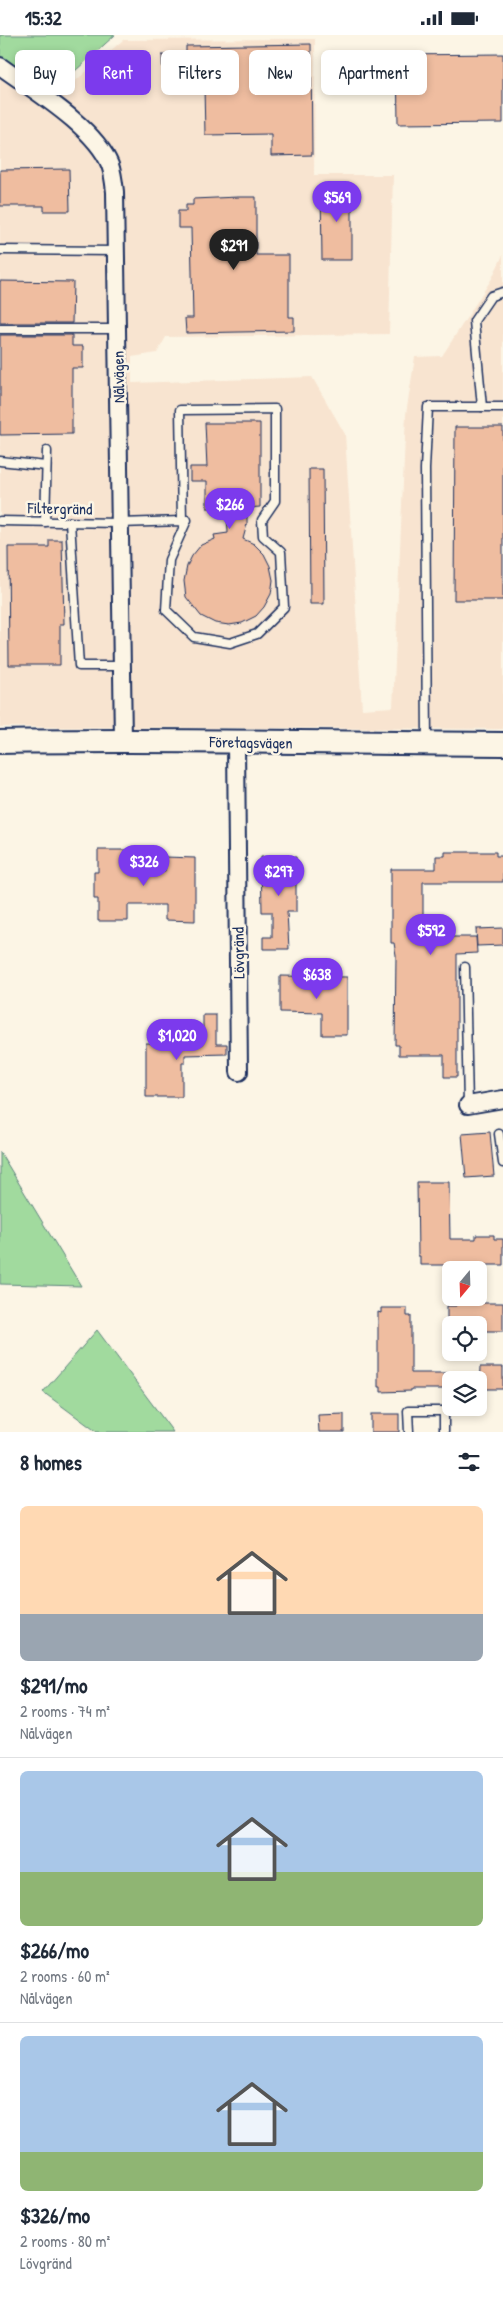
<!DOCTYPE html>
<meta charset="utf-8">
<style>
body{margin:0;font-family:"Patrick Hand",sans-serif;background:#f6f6f7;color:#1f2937;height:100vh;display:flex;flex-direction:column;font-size:19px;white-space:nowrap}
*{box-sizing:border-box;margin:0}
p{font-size:16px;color:#747a83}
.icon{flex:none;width:28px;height:28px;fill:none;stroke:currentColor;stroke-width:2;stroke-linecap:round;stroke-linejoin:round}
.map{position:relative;height:1397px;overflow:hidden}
.panel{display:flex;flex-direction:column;background:#fff;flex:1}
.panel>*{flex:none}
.banner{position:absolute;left:15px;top:15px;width:474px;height:45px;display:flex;gap:10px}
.needle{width:32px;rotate:199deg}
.tools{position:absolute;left:442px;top:1226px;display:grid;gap:10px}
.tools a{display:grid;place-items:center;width:45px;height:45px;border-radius:8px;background:#fff;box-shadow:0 2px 8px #0003;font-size:25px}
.price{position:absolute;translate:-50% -42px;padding:0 11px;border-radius:18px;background:#7c3aed;color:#fff;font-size:16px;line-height:32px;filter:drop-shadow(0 1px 2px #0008)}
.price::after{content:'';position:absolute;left:50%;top:30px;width:15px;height:11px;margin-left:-8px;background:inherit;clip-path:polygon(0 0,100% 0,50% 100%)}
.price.selected{background:#222;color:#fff}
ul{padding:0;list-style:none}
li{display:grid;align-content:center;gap:10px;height:265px;padding:0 20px}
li+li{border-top:1px solid #e0e1e3}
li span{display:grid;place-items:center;height:155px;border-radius:8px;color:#555}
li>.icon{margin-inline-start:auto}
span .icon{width:90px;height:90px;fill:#fffc;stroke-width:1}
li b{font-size:21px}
h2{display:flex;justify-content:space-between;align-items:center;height:60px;padding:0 20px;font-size:21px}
.tag{padding:0 18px;border-radius:8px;background:#fff;box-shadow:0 2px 8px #0003;font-size:18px;line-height:45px}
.tag.selected{background:#7c3aed;color:#fff}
.status{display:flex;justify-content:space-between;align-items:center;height:35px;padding:0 25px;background:#fff;direction:ltr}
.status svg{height:14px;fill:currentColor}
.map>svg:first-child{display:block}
.built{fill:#f8e4d0}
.green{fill:#a1da9e;stroke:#5e847e}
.building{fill:#efbda0;stroke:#1b2f5e}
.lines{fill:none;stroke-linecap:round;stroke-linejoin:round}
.lane-casing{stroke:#1b2f5e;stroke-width:11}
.street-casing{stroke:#1b2f5e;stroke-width:20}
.secondary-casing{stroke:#1b2f5e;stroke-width:26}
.lane{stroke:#fcf5e5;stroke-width:8}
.street{stroke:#fcf5e5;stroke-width:16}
.secondary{stroke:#fcf5e5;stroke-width:22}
.labels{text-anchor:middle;stroke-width:5;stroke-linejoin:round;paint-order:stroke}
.street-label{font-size:16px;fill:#1b2f5e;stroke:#fcf5e5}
</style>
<div class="status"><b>15:32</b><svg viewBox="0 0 49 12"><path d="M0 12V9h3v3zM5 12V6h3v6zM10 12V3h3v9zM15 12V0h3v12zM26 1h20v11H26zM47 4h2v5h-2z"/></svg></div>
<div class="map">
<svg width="503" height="1397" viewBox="0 0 503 1397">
<rect width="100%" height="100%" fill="#fcf5e5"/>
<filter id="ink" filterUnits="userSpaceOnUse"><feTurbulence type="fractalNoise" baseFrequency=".02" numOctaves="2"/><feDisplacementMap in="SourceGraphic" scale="10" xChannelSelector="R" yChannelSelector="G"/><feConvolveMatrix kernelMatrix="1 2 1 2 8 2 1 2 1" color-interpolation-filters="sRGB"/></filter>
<g filter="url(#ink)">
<polygon class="built" points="315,4 314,140 393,140 389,299 166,302 157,318 132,322 132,348 312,342 345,399 362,674 393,672 406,379 415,322 442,321 491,245 503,220 503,694 0,692 0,41 44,73 123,5"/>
<g class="green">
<polygon points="0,0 115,0 65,45 44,29 31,42 0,21"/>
<polygon points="0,1117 81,1251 0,1249"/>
<polygon points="97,1295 173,1397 97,1397 43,1357"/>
</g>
<g class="building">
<polygon points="311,9 312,120 271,121 271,99 205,100 204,52 197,53 190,46 163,47 162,20 186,20 186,11"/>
<polygon points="503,19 503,88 398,89 397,20"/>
<polygon points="69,134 70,176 44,176 44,171 0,171 0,135"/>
<polygon points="321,151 352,151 352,225 322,225"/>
<polygon points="238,162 256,162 256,220 289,220 289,282 294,282 294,296 186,298 185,283 193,283 191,193 178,193 178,176 186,176 186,170 193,170 193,164"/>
<polygon points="0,246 73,247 72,288 0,288"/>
<polygon points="0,300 72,300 72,311 83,311 83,333 72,333 72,399 0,400"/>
<polygon points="205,388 260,388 260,472 247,473 247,489 243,504 254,509 264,519 270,531 273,545 271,559 264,572 256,581 242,588 229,590 215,588 201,581 186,562 184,546 187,531 192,521 201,510 215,504 214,500 228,498 227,473 207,473 207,446 190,446 190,432 207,432"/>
<polygon points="455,392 503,392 503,565 454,565"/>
<polygon points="309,434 323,434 324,569 310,569"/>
<polygon points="49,505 62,505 64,589 60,589 60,630 9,630 8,512 49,512"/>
<polygon points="98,815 128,815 128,836 165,836 165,822 195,823 195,886 165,885 165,870 128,870 128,886 98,886 98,864 94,864 94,837 98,837"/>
<polygon points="445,817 496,817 496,821 503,821 503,847 423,847 423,881 437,881 436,902 476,902 477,918 457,919 457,1042 444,1042 444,1020 399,1020 399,1010 395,1010 396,920 394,908 391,908 391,834 436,834 436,821 445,821"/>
<polygon points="261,822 296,822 296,877 287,877 289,914 263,914 263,902 272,902 272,877 262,877"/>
<polygon points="503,893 503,910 477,911 476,894"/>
<polygon points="280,941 347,942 347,1000 322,1000 322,978 280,977"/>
<polygon points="203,980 216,980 216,1009 227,1009 227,1019 185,1020 185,1028 182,1028 182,1062 146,1062 146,1008 203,1009"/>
<polygon points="490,1097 494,1141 466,1143 462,1099"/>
<polygon points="417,1147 449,1147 450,1204 476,1204 476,1200 494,1200 494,1204 503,1204 503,1230 420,1230 420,1221 418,1221"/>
<polygon points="456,1268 503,1268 503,1296 479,1296 479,1290 447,1290 447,1271 456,1271"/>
<polygon points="381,1273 407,1273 407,1281 411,1281 411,1338 451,1338 451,1354 411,1354 411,1356 381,1357 381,1352 378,1352 378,1277 381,1278"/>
<polygon points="480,1332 503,1332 503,1354 479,1354"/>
<polygon points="344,1379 344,1397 319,1397 318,1380"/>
<rect x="371" y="1379" width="28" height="18"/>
</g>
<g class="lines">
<g class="lane-casing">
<g id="lane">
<polyline points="0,215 116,216"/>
<polyline points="0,294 117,294"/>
<polyline points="482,372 474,286 491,261 503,257"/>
<polyline points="0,426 46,431"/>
<polyline points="0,486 120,488 182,486 187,485 169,525 166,575 194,602 230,608 257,599 284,572 281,517 263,501 262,485 275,466 275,374 180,375 182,486"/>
<polyline points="45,487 47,416"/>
<polyline points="70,487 79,631 122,631"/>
<polyline points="427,707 425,434 428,372 503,372"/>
<polyline points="465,932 468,1070"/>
<polyline points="499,1099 503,1128"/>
<polyline points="409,1397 408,1376 444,1376 444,1397"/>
</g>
</g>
<g class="street-casing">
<g id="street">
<path d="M0 31C33 55 95 92 110 130 113 138 114 148 115 157L123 705"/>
<polyline points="236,708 239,1037"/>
<polyline points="468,1070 503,1064"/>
</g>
</g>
<g class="secondary-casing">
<path id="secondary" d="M0 707C168 704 335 708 503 709"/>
</g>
<use href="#lane" class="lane"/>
<use href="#street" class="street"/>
<use href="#secondary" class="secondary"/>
</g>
</g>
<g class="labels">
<g class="street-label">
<text transform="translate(118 342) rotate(-91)" y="6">Nålvägen</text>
<text transform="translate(60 473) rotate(1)" y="6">Filtergränd</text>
<text transform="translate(251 707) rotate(1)" y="6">Företagsvägen</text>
<text transform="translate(238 918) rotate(-91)" y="6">Lövgränd</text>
</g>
</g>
</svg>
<div class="tools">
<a><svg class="needle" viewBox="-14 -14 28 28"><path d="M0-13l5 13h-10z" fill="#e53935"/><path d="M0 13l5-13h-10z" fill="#747a83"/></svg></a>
<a><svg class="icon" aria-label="locate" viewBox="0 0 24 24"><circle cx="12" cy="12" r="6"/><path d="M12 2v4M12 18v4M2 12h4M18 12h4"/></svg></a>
<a><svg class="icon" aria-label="layers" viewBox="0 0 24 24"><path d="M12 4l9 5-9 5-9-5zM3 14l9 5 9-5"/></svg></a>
</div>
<b class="price" style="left:337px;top:188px">$569</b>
<b class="price selected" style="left:234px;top:236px">$291</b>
<b class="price" style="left:230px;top:495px">$266</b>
<b class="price" style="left:144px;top:852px">$326</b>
<b class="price" style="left:279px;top:862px">$297</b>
<b class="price" style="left:431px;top:921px">$592</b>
<b class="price" style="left:317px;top:965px">$638</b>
<b class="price" style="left:177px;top:1026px">$1,020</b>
<div class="banner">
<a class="tag">Buy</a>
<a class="tag selected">Rent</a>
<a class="tag">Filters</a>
<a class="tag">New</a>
<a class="tag">Apartment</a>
</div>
</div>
<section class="panel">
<h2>8 homes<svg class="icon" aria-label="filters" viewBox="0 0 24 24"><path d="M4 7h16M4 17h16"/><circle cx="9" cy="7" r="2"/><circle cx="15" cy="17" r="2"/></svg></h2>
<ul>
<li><span style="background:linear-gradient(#ffd9b3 70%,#9aa5b1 0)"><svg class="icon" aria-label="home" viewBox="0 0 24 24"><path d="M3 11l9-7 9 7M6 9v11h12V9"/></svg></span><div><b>$291/mo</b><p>2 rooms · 74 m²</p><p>Nålvägen</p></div></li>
<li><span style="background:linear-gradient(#a9c7e8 65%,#8fb573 0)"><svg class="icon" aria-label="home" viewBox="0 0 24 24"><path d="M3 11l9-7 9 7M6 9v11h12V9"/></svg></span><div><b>$266/mo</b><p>2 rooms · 60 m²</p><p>Nålvägen</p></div></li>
<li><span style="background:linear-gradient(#a9c7e8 75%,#8fb573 0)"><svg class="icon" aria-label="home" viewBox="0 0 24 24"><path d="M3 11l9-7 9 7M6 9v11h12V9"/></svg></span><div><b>$326/mo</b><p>2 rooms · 80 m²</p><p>Lövgränd</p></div></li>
</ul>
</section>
